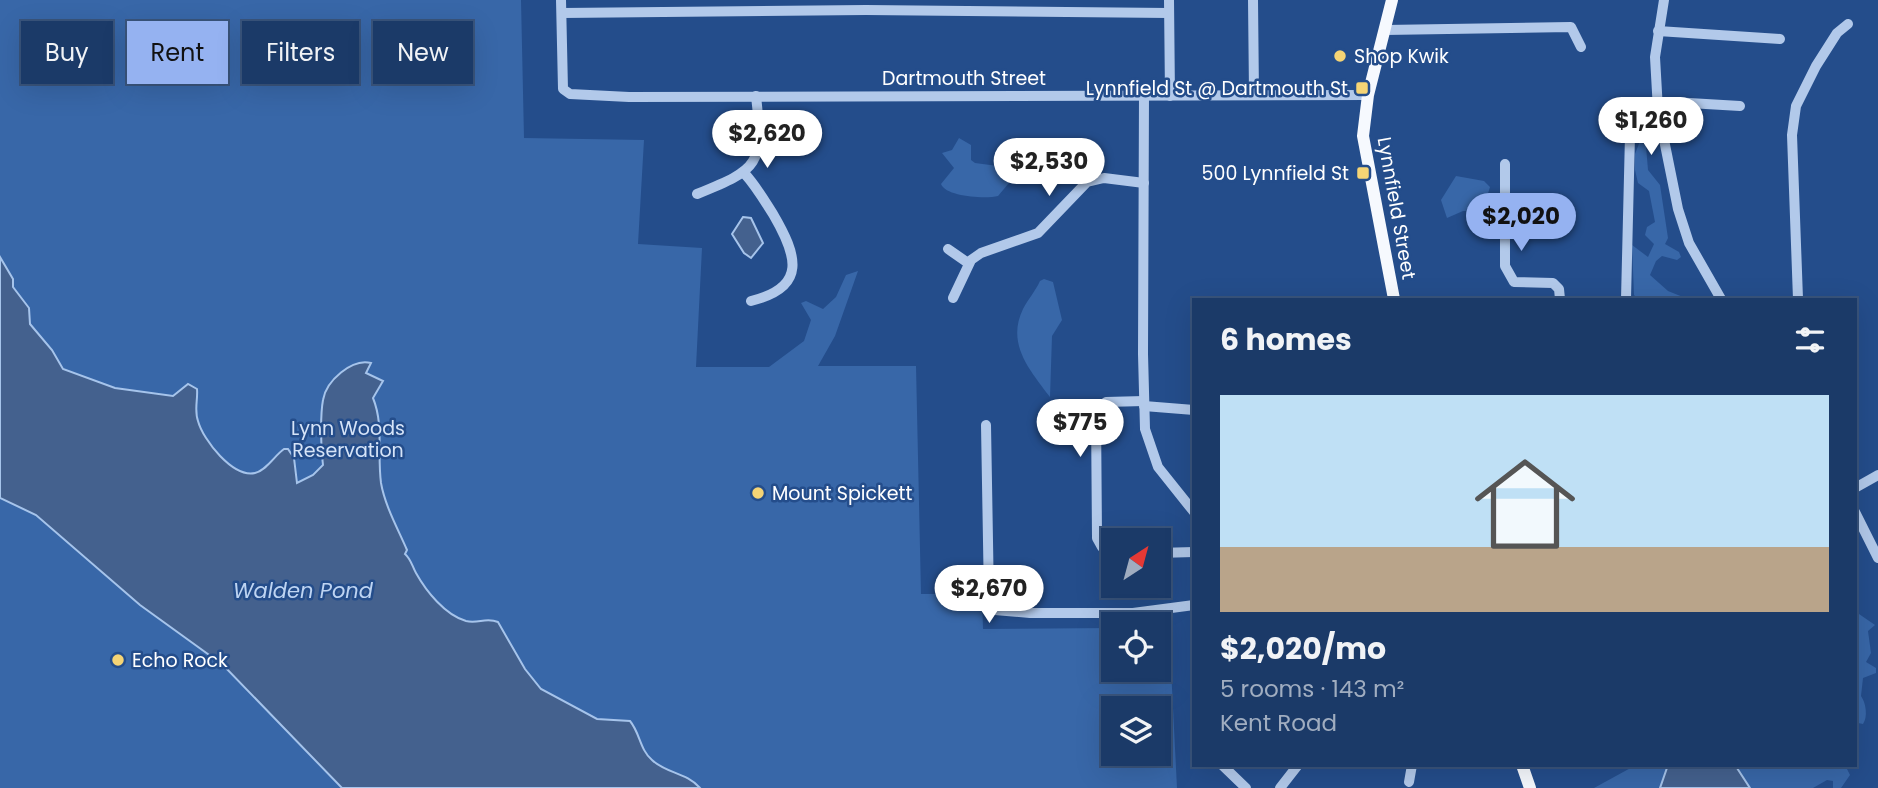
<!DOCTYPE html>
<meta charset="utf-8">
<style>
body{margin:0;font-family:Poppins,sans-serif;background:#284571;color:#f1f3f6;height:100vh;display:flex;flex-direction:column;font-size:26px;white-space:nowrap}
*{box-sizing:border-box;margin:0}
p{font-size:23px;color:#a0adc0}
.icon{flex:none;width:38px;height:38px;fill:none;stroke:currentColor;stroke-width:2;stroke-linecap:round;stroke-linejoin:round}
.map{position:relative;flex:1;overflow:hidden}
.panel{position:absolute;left:1192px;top:298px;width:665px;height:469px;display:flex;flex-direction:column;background:#1b3a68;border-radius:0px;box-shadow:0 7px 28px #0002,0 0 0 2px #39547c}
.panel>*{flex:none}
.banner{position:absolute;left:21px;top:21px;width:665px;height:63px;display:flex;gap:14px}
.needle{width:46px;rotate:36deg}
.controls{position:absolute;left:1101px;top:528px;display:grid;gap:14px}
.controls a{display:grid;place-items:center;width:70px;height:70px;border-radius:0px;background:#1b3a68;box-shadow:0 7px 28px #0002,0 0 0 2px #39547c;font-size:35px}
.price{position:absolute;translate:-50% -60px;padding:0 16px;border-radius:24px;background:#fff;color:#222;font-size:23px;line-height:46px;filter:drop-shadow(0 2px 4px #0008)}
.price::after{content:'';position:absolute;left:50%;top:42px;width:21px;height:16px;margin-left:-10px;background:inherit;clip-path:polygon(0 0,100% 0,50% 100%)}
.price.on{background:#95b2f1;color:#111}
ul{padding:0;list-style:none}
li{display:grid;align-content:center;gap:14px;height:371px;padding:0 28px}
li span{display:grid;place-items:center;height:217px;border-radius:0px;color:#555}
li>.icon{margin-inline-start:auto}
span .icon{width:126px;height:126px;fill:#fffc;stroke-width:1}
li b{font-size:30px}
h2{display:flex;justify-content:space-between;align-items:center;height:84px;padding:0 28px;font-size:30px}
.tag{padding:0 24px;border-radius:0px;background:#1b3a68;box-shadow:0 7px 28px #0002,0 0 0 2px #39547c;font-size:24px;line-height:63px}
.tag.on{background:#95b2f1;color:#111}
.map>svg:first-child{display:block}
.green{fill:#3867a8;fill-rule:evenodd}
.water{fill:#44618e;stroke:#a6c4eb;stroke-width:2}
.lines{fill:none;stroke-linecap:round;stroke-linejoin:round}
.minor{stroke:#b2c9ea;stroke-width:10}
.major{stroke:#f6f9fe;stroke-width:12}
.poi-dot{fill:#f5d475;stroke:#244d8b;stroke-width:2.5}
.labels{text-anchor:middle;stroke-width:5;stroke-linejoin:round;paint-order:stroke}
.poi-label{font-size:19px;fill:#fff;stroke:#244d8b;text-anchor:start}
.street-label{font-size:19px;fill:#fff;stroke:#244d8b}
.park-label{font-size:19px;fill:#d6e4f8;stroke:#244d8b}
.water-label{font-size:21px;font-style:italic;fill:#bed4f2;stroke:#244d8b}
</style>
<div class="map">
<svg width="1878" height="788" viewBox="0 0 1878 788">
<rect width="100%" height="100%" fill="#244d8b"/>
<g class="green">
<path d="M0 0H521L524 138 644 140 638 244 702 248 696 367H769L804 341 811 320 801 303 806 301 823 309 836 297 846 275 858 271 835 336 818 366H916L921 594H982L983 629 1113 628V670H1158L1159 628H1169L1177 788H0ZM1113 709H1158V754H1113Z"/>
<path d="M959 138 971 145V160L975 163 1013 168 1014 177 998 196C986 199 946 197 941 184L954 168 942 153 952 150Z"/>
<polygon points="1640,141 1646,146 1648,170 1660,185 1668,238 1665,244 1679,252 1681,257 1677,260 1662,256 1656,261 1650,275 1668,291 1688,299 1638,299 1634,295 1632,245 1648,257 1654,244 1645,235 1647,227 1655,222 1649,191 1638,183 1635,170 1635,154"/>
<polygon points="1456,176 1484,181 1490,187 1485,203 1478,211 1463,211 1447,218 1441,200"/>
<path d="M1044 279 1053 282 1062 320 1052 336 1050 397C1030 370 1006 344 1023 309 1028 299 1035 292 1040 281Z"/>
<path d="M1855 597 1859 614 1875 625 1868 631 1871 653 1866 662 1876 668V673L1863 678 1861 696C1866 703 1868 717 1863 724L1858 723 1855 735Z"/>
<polygon points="1636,765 1668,765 1660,788 1594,788"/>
<polygon points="1735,765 1845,765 1850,775 1841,788 1833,788 1833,781 1827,780 1813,788 1750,788"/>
</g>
<g class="water">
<polygon points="743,217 751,218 763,243 751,258 744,253 732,234"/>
<path d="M0 257 13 279V287L29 308 30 324 52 350 63 369 115 388 173 396 188 384 197 389C198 400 194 410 198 421 203 440 233 478 255 473 267 470 275 455 284 449H288L294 458 297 483 313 475 323 465C321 449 320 416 323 400 326 381 352 358 371 363L366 373 383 381 373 398C384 425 377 453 381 483 385 506 398 529 407 550L405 554C411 559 412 566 416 573 426 591 445 615 466 621 478 624 486 617 498 622L525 669 541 689 597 719 630 721C640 733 640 750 652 760 667 774 686 772 700 788H342L223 665 140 605 36 515 0 498Z"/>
<polygon points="1668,765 1735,765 1750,788 1660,788"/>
</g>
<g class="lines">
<g class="minor">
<polyline points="561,0 563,89 570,94 629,97 1368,95"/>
<polyline points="1169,0 1170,96"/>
<polyline points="1253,0 1254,94"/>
<polyline points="1664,0 1655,57 1658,110 1678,209 1689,243 1721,299"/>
<polyline points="562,13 866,10 1169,13"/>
<polyline points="1385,30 1571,27 1581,47"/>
<polyline points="1658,31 1780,39"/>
<polyline points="1144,94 1143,354 1145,429 1158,467 1194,512"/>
<polyline points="1505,164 1505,266 1514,282 1553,283 1559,289 1560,299"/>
<path d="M745 174C756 186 764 200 773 214 797 255 808 287 751 301"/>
<path d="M697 194C759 169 764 165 756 96"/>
<polyline points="948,249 968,263"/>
<polyline points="953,298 971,260 981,253 1038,233 1087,182 1104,178 1144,183"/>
<polyline points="1626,299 1630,135 1672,102 1740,106"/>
<polyline points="1798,299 1792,135 1796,106 1816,66 1837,33 1848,24"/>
<polyline points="1144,406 1194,410"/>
<polyline points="986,425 989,599 995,610 1030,613 1133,613 1194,605"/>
<polyline points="1855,488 1878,475"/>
<polyline points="1855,512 1878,558"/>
<polyline points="1113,552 1102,547 1097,538 1096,412 1106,402 1144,401"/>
<polyline points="1158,553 1194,552"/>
<polyline points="1222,765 1246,788"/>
<polyline points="1409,782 1412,765"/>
<polyline points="1280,788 1298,765"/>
</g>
<g class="major">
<polyline points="1392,0 1368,95 1363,136 1394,299"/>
<polyline points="1522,765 1530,788"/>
</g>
</g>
<g class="poi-dot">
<circle cx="1340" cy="56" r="7"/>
<rect x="1355" y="81" width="14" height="14" rx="3.5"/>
<rect x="1356" y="166" width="14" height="14" rx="3.5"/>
<circle cx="758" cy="493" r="7"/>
<circle cx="118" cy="660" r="7"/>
</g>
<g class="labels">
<g class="poi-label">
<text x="1354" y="63">Shop Kwik</text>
<text x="1348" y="95" text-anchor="end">Lynnfield St @ Dartmouth St</text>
<text x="1349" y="180" text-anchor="end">500 Lynnfield St</text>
<text x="772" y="500">Mount Spickett</text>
<text x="132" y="667">Echo Rock</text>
</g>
<g class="street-label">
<text x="964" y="85">Dartmouth Street</text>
<text transform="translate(1397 208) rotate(80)" y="7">Lynnfield Street</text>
</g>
<g class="park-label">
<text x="348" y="435">Lynn Woods<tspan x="348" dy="22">Reservation</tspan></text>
</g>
<g class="water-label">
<text x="303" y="598">Walden Pond</text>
</g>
</g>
</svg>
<div class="controls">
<a><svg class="needle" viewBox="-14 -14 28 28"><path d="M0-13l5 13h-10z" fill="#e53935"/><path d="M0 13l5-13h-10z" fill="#a0adc0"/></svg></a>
<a><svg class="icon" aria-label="locate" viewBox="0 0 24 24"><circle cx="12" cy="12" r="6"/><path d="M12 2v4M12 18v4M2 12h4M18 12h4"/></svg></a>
<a><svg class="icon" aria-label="layers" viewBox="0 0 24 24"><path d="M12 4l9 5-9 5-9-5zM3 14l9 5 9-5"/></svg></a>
</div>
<b class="price" style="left:1651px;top:157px">$1,260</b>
<b class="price" style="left:767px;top:170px">$2,620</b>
<b class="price" style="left:1049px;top:198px">$2,530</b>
<b class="price on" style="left:1521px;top:253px">$2,020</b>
<b class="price" style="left:1080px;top:459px">$775</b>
<b class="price" style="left:989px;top:625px">$2,670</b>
<div class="banner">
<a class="tag">Buy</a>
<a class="tag on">Rent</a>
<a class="tag">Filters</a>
<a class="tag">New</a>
</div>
<section class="panel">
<h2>6 homes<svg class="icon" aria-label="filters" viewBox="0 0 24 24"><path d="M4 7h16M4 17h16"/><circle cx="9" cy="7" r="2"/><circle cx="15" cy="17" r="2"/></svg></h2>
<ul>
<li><span style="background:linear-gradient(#bfe0f5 70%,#b9a48a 0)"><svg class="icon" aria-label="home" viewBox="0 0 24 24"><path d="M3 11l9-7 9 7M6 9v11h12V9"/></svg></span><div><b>$2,020/mo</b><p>5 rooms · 143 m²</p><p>Kent Road</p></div></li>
</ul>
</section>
</div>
